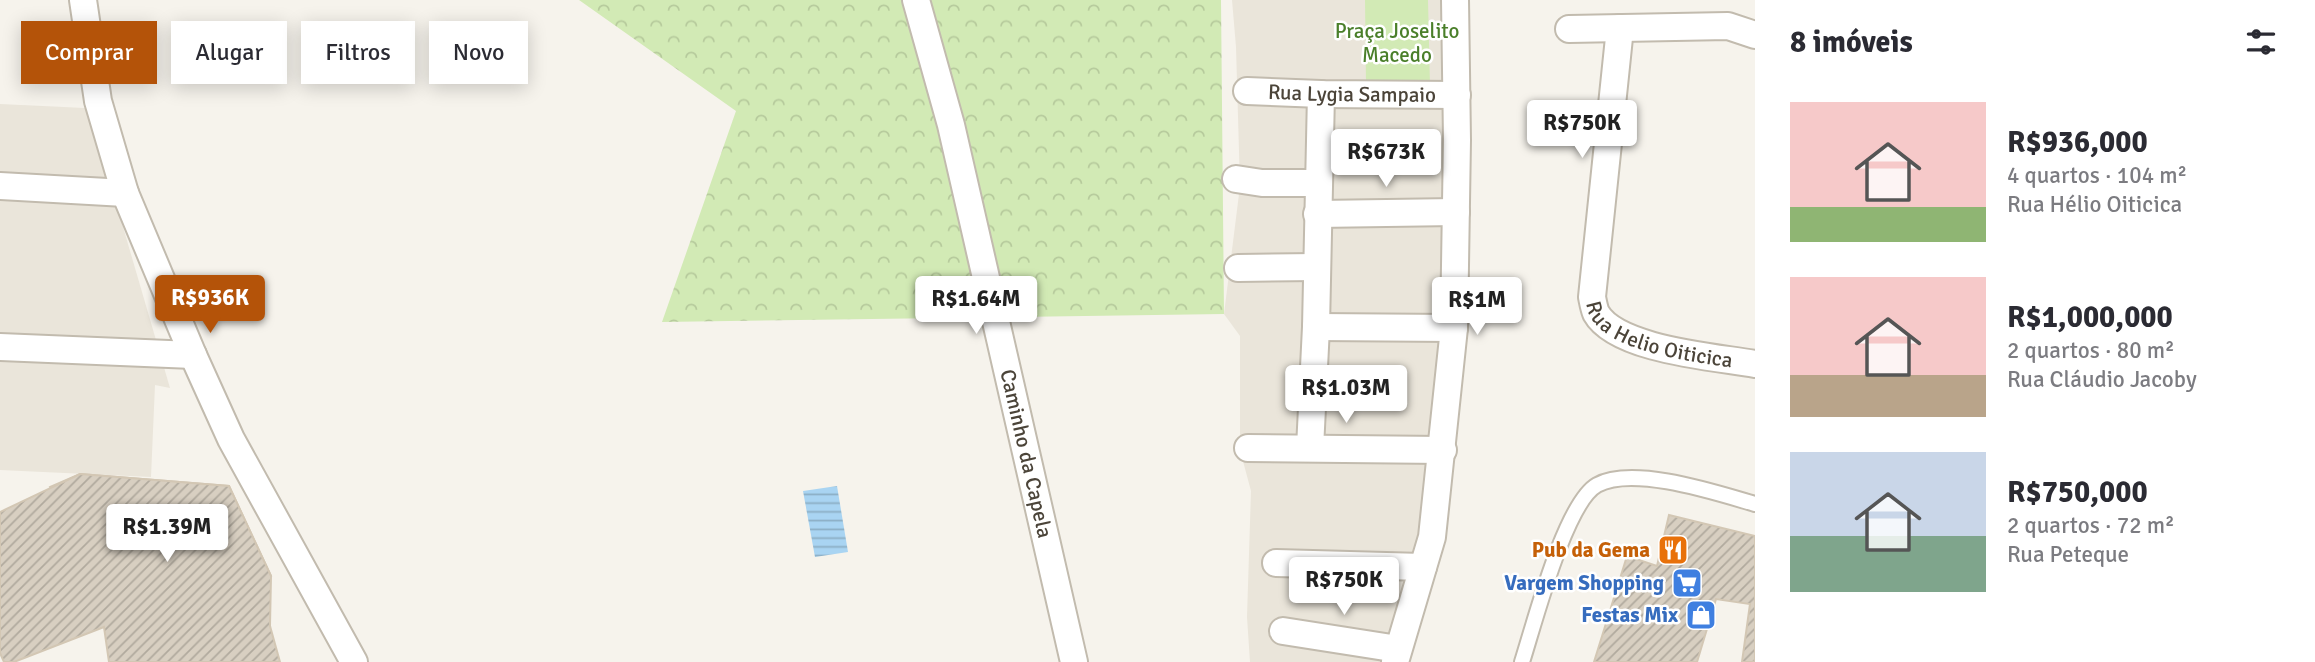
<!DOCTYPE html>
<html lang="pt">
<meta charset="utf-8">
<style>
body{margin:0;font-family:Signika,sans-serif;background:#f2f2f3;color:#2b2b33;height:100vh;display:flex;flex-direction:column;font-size:26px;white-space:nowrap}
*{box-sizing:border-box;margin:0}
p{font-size:23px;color:#7c7c81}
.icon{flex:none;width:38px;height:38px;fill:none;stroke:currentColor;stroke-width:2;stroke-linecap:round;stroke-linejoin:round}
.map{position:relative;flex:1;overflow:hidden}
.drawer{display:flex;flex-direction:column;background:#fff;width:560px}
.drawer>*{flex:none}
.top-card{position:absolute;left:21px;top:21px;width:665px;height:63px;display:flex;gap:14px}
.price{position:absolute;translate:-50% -60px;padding:0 16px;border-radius:7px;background:#fff;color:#222;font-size:23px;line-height:46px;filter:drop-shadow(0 2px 4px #0008)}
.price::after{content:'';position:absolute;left:50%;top:42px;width:21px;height:16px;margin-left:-10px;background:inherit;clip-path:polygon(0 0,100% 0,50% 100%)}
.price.current{background:#b45309;color:#fff}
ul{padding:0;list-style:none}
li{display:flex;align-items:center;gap:21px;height:175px;padding:0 35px}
li span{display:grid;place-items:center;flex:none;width:196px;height:140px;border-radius:0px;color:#555}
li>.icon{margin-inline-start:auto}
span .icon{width:84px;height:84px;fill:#fffc;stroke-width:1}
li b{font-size:30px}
h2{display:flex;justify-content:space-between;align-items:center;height:84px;padding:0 35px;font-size:30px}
.pill{padding:0 24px;border-radius:0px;background:#fff;box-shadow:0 4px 18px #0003;font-size:24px;line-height:63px}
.pill.current{background:#b45309;color:#fff}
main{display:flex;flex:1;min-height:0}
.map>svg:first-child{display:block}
.residential{fill:#eae5da}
.forest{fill:url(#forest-crowns)}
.park{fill:#d2eab5}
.water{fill:url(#water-rules)}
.building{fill:url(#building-hatch);stroke:#d3c7b4;stroke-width:2}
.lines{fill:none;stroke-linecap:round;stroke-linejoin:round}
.service-casing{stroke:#c2bbae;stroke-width:18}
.minor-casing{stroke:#c2bbae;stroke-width:30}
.service{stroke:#fff;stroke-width:14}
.minor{stroke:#fff;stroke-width:26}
.labels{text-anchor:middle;stroke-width:5;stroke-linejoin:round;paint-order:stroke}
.park-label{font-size:21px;fill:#4a7f2a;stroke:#fff}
.street-label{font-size:21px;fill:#4b4439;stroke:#fff}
.food-label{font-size:21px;font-weight:bold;fill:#c56008;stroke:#fff;text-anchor:end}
.shop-label{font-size:21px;font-weight:bold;fill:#366cbe;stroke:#fff;text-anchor:end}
</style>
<main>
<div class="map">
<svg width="1755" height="662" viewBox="0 0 1755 662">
<defs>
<pattern id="forest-crowns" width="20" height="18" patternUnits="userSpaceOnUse" patternTransform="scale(1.75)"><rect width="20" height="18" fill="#d2eab5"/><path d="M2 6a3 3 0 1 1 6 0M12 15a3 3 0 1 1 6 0" fill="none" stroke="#b6ca9c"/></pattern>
<pattern id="water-rules" width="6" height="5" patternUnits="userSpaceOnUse" patternTransform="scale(1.75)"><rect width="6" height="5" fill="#a9d4f2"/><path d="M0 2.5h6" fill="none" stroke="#8caec5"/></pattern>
<pattern id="building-hatch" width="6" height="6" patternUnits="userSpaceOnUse" patternTransform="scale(1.75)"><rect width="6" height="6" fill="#d8cfc1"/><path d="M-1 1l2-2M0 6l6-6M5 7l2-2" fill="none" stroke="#b1aa9e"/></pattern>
</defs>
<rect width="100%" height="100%" fill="#f6f3ec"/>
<g class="residential">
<polygon points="1232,0 1444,0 1452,443 1401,662 1250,662 1247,617 1251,491 1240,450 1240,336 1224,314 1240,186 1236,47"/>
<polygon points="0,104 85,108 93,124 170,388 155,385 151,477 0,470"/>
</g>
<polygon class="forest" points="579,0 1221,0 1224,314 662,322 736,111"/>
<polygon class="park" points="1365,0 1428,0 1430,86 1366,85"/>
<polygon class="water" points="837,486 848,552 815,557 803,491"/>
<g class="building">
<polygon points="80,474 229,486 271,576 260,584 270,626 192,662 126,662 50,487"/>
<polygon points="80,474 229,486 271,576 270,626 280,662 109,662 104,627 14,662 4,662 0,653 0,512"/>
<polygon points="1669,515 1755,536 1755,662 1742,662 1750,604 1716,599 1697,662 1594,662 1627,556 1657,566"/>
</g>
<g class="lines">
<g class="service-casing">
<path id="service" d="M1522 662C1534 625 1565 503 1597 485 1633 465 1717 493 1755 504"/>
</g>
<g class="minor-casing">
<g id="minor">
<polyline points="83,0 98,101 125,193 193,355 231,439 354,662"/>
<path id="s1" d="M916 0 951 125 1074 662"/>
<path id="s2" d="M1620 28 1592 297C1593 302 1594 308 1596 313 1617 350 1716 357 1755 364"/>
<polyline points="1569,29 1728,26 1755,35"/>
<path id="s3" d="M1247 91 1321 94 1457 95"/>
<polyline points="1236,179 1262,183 1318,183"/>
<polyline points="0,186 125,193"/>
<polyline points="1317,214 1456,212"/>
<polyline points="1238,268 1317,267"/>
<polyline points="1316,327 1454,328"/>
<polyline points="0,347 193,355"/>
<polyline points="1248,448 1443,450"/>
<polyline points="1310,448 1316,327 1321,94"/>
<polyline points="1276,563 1423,567"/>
<polyline points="1283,631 1398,649"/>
<polyline points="1395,662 1432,537 1454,328 1457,140 1455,0"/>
</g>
</g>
<use href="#service" class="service"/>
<use href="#minor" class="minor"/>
</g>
<defs>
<g id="restaurant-square" transform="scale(1.575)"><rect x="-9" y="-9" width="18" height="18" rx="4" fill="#e8710a" stroke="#fff"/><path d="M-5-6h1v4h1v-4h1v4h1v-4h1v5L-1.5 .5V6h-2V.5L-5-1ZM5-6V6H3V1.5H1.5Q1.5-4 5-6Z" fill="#fff"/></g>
<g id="supermarket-square" transform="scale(1.575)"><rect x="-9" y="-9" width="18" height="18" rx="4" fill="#3f7fe0" stroke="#fff"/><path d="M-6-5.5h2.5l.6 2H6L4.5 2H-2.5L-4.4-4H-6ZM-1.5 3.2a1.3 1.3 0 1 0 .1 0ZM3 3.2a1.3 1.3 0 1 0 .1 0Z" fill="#fff"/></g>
<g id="shop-square" transform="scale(1.575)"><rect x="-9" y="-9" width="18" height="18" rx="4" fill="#3f7fe0" stroke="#fff"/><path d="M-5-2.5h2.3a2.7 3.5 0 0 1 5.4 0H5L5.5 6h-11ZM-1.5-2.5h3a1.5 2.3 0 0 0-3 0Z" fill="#fff"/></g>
</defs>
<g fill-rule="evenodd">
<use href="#restaurant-square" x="1673" y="550"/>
<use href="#supermarket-square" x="1687" y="583"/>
<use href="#shop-square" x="1701" y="615"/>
</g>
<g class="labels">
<g class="park-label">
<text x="1397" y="38">Praça Joselito<tspan x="1397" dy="24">Macedo</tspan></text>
</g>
<g class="street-label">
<text dy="7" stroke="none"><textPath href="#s3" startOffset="105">Rua Lygia Sampaio</textPath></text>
<text dy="7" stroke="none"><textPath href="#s2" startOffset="355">Rua Helio Oiticica</textPath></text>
<text dy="7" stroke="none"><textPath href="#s1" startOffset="467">Caminho da Capela</textPath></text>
</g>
<g class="food-label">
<text x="1650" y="557">Pub da Gema</text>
</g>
<g class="shop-label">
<text x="1664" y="590">Vargem Shopping</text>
<text x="1678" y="622">Festas Mix</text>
</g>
</g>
</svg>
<b class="price" style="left:1582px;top:160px">R$750K</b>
<b class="price" style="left:1386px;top:189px">R$673K</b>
<b class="price current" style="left:210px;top:335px">R$936K</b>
<b class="price" style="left:976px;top:336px">R$1.64M</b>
<b class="price" style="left:1477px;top:337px">R$1M</b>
<b class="price" style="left:1346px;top:425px">R$1.03M</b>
<b class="price" style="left:167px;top:564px">R$1.39M</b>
<b class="price" style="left:1344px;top:617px">R$750K</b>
<div class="top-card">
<a class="pill current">Comprar</a>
<a class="pill">Alugar</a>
<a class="pill">Filtros</a>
<a class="pill">Novo</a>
</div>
</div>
<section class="drawer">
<h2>8 imóveis<svg class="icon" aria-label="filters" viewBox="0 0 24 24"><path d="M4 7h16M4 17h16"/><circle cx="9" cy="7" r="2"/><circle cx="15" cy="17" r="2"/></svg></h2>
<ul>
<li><span style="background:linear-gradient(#f6c9c9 75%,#8fb573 0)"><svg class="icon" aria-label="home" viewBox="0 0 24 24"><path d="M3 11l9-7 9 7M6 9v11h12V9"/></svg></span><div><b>R$936,000</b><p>4 quartos · 104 m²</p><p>Rua Hélio Oiticica</p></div></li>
<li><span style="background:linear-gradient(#f6c9c9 70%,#b9a48a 0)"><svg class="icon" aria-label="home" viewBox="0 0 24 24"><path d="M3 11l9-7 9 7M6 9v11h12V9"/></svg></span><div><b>R$1,000,000</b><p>2 quartos · 80 m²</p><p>Rua Cláudio Jacoby</p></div></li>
<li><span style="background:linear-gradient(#c9d6e8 60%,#7fa58c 0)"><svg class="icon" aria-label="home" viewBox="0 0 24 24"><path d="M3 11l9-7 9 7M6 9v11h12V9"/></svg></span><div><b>R$750,000</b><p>2 quartos · 72 m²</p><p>Rua Peteque</p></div></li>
</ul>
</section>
</main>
